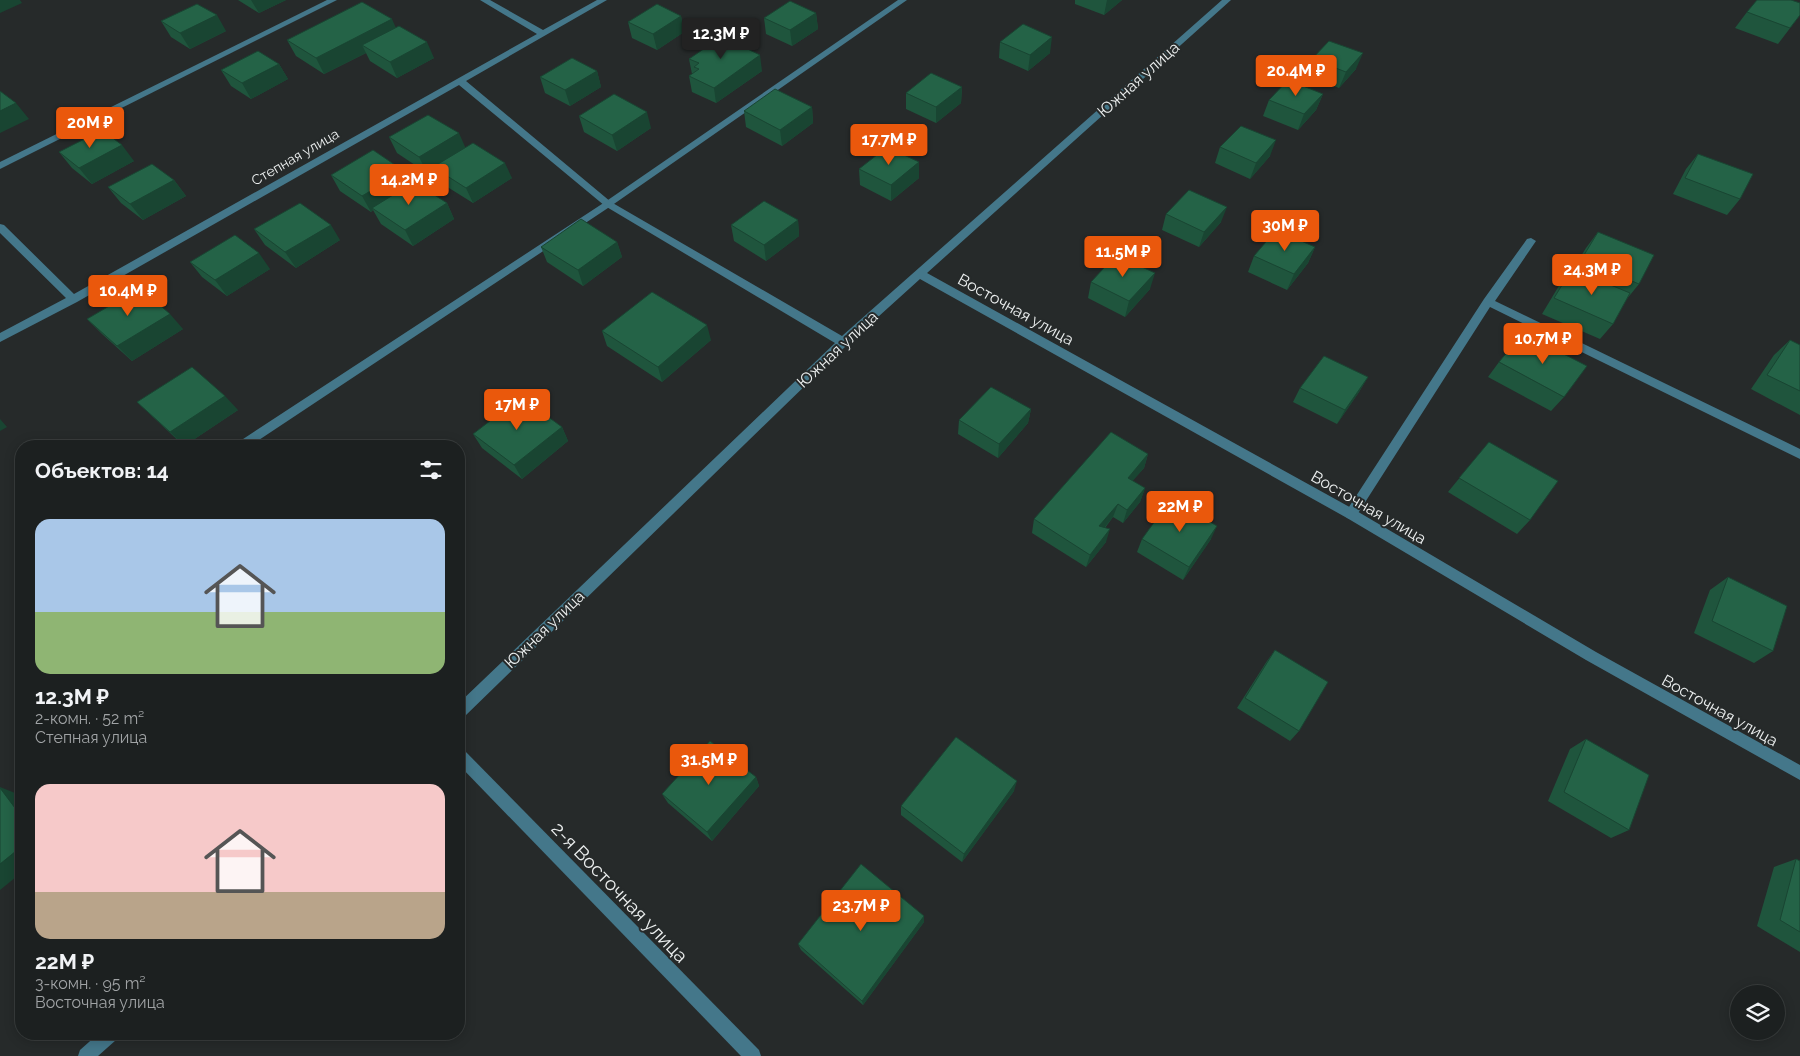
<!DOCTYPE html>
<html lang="ru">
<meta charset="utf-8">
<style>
body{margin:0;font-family:Raleway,sans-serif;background:#292d2d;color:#f1f3f6;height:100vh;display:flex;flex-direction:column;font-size:19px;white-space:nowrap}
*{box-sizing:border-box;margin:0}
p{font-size:16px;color:#a0a3a5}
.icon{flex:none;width:28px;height:28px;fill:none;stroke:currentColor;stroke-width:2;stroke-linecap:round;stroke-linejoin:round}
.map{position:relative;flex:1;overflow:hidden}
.panel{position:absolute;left:15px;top:440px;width:450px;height:600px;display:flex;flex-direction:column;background:#1c2020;border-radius:20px;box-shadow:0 2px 12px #0003,0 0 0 1px #3a3e3e}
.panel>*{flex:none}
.fabs{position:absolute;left:1730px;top:985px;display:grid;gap:10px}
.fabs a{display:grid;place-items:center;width:55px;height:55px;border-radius:50%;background:#1c2020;box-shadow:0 2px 12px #0003,0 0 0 1px #3a3e3e;font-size:25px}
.price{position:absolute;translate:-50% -42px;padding:0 11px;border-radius:5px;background:#ea580c;color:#fff;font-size:16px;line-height:32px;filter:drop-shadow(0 1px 2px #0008)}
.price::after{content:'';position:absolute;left:50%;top:30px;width:15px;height:11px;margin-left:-8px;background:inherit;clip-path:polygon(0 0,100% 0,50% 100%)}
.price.active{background:#222;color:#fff}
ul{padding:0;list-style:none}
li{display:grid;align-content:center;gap:10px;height:265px;padding:0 20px}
li span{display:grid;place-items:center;height:155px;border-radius:15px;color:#555}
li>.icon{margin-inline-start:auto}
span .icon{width:90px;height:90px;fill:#fffc;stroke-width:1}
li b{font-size:21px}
h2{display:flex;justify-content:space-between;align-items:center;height:60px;padding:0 20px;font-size:21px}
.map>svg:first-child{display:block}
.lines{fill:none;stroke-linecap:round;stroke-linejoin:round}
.service{fill:#44778a;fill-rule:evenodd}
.minor{fill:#44778a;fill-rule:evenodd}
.wall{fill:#1f553d}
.shaded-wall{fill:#194532}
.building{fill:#246347;stroke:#194532}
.labels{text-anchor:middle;stroke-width:4;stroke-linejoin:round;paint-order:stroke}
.far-street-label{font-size:14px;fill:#ecefef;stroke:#262a2a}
.street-label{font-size:16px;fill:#ecefef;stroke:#262a2a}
.near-street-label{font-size:19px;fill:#ecefef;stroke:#262a2a}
</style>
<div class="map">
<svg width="1800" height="1056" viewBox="0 0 1800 1056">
<rect width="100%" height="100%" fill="#262a2a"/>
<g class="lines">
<g class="service">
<polygon points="898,0 907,0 611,206 250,446 235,446 237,443 605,202"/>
<polygon points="1531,238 1536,241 1495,301 1800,449 1800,459 1490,307 1355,518 1351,519 1347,518 1345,514 1347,510 1484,299 1527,239"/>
</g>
<g class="minor">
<polygon points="327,0 337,0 0,169 0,162"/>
<polygon points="480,0 490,0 543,30 597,0 607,0 466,81 611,202 842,336 1222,0 1231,0 927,273 1355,510 1596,652 1800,765 1800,780 1586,660 1347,518 920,279 847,345 464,717 459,718 459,703 835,343 605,206 459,85 77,302 0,342 0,333 66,298 0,233 0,224 4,225 74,294 537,34"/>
<polygon points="459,748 464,750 759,1050 761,1056 741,1056 459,765"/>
<polygon points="98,1034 118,1034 116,1040 98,1056 78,1056 80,1050"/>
</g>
</g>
<g class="wall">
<polygon points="238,0 286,0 259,13"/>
<polygon points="1075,0 1122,0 1104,15 1075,4"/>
<polygon points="1747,12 1800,15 1778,44 1735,28"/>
<polygon points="816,13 818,29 792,46 766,34 764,18"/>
<polygon points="681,16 684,32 657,50 632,38 628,22"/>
<polygon points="161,21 226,31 190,49 171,37"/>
<polygon points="395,28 434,58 397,78 370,61 366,53 324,74 296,56 287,40"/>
<polygon points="743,40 744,47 762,71 716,103 692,92 689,76 692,74 689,59"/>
<polygon points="1000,42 1050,53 1028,71 999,58"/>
<polygon points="1312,59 1356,69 1339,88 1306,75"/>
<polygon points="279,64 288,79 251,99 231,86 221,70"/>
<polygon points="597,71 601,87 570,106 545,93 540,77"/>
<polygon points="962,87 961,103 936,123 906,109 906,93"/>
<polygon points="1323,94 1316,110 1298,130 1263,116 1269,100"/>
<polygon points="812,107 813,123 782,146 746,127 744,111"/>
<polygon points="579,116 651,128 617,151 584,132"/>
<polygon points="389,137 465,148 512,178 473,203 441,183 434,169 427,173 397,153"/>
<polygon points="1220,147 1270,156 1250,179 1215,163"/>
<polygon points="59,152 134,161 92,184 72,168"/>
<polygon points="1698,154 1740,199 1727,215 1673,194 1686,169"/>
<polygon points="859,169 919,178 891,201 860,185"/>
<polygon points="331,175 411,184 447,203 454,219 413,246 381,224 373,210 371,212 340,191"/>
<polygon points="174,180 186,196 143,220 121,203 108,187"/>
<polygon points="1166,214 1221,222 1199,247 1162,230"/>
<polygon points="798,220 799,236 766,261 734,241 731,225"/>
<polygon points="254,229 340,240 296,268 265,245"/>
<polygon points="1598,232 1639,284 1626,300 1613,324 1600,339 1542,314 1560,284 1572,269 1573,269 1586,248"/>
<polygon points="617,242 622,257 583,286 547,262 541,247"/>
<polygon points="1315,247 1308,263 1287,290 1248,272 1254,256"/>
<polygon points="190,262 270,269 227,296 202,277"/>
<polygon points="1091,282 1150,289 1125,317 1088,298"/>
<polygon points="87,319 183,329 132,361 102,334"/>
<polygon points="602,331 711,340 662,382 607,346"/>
<polygon points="1790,340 1800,345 1800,415 1751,389 1774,355"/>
<polygon points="1499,362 1564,397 1551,411 1488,377"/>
<polygon points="1368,377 1359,392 1337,424 1293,402 1300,388"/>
<polygon points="137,402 238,410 184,446"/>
<polygon points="1031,409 1028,423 998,458 958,434 959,420"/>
<polygon points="562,427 568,441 522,479 482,448 473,434"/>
<polygon points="1489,442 1530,520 1517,534 1448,492"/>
<polygon points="1148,454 1144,468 1132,481 1145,488 1140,502 1123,523 1113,517 1105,528 1106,542 1086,567 1032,533 1034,519"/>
<polygon points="1142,539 1211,539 1183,580 1137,552"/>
<polygon points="1728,577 1773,651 1754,663 1694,633 1710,590"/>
<polygon points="1275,650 1299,731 1290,741 1237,708 1267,661"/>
<polygon points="1586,739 1629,830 1611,838 1548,801 1570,749"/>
<polygon points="756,777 759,786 712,841 668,803 662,794"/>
<polygon points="1014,791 962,862 901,815 901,806"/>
<polygon points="1796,859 1800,861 1800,952 1757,926 1774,867"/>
<polygon points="924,916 924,922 863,1005 801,950 798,944"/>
</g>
<g class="shaded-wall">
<polygon points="0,0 20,0 22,3 0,13"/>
<polygon points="251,0 286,0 259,13"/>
<polygon points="1107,0 1122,0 1104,15"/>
<polygon points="816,13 818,29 792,46 790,30"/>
<polygon points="217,15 226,31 190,49 180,33"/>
<polygon points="681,16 684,32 657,50 653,34"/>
<polygon points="392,19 399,35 362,45 366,53 324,74 316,58"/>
<polygon points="1052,37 1050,53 1028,71 1030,55"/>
<polygon points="743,40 745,56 737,44"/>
<polygon points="427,42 434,58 397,78 390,62"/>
<polygon points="1363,53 1356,69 1339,88 1346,72"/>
<polygon points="760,55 762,71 716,103 714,88"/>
<polygon points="279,64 288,79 251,99 242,83"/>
<polygon points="597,71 601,87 570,106 565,90"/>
<polygon points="962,87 961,103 936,123 936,107"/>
<polygon points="1323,94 1316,110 1298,130 1304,114"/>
<polygon points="16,103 29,119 0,133 0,111"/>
<polygon points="812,107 813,123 782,146 780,130"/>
<polygon points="647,112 651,128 617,151 612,135"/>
<polygon points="459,133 466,149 433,167 434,169 427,173 419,157"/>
<polygon points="1276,140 1270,156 1250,179 1256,163"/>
<polygon points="122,145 134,161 92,184 79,168"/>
<polygon points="919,162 919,178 891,201 891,185"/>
<polygon points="505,163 512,178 473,203 466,188"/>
<polygon points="404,171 412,186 372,208 373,210 371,212 362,196"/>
<polygon points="174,180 186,196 143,220 130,204"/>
<polygon points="447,203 454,219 413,246 405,230"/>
<polygon points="1227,207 1221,222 1199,247 1204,232"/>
<polygon points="798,220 799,236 766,261 764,245"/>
<polygon points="331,225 340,240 296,268 285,252"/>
<polygon points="617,242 622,257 583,286 578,270"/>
<polygon points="1315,247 1308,263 1287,290 1294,274"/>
<polygon points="259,253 270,269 227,296 215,280"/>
<polygon points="1155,273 1150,289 1125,317 1129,301"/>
<polygon points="170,314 183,329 132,361 117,346"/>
<polygon points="707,325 711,340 662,382 658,367"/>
<polygon points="1368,377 1359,392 1337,424 1345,410"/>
<polygon points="225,396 238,410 184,446 170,432"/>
<polygon points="1031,409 1028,423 998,458 999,444"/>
<polygon points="0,419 7,427 0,431"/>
<polygon points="562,427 568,441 522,479 514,465"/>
<polygon points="1148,454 1144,468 1123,492 1128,478"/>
<polygon points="1145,488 1140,502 1123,523 1127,510"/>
<polygon points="1118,504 1113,517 1095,539 1099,526"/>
<polygon points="1217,526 1211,539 1183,580 1189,567"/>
<polygon points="1110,529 1106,542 1086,567 1090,555"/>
<polygon points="756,777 759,786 712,841 707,832"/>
<polygon points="1017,781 1014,791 962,862 964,854"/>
<polygon points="0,787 20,795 21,797 21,816 0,788"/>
<polygon points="21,847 21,873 0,890 0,864"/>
<polygon points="924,916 924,922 863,1005 862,1001"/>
</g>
<g class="building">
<polygon points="1757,0 1791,0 1800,3 1800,15 1790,28 1747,12"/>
<polygon points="790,1 816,13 790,30 764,18"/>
<polygon points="362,2 392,19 316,58 287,40"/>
<polygon points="197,4 217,15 180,33 161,21"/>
<polygon points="657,4 681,16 653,34 628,22"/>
<polygon points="1023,24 1052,37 1030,55 1000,42"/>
<polygon points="399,26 427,42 390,62 362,45"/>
<polygon points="727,33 743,40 737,44 760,55 714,88 689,76 699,69 694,67 699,63 689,59"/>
<polygon points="1329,41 1363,53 1346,72 1312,59"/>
<polygon points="258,51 279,64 242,83 221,70"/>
<polygon points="572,58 597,71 565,90 540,77"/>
<polygon points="931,73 962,87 936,107 906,93"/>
<polygon points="1288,80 1323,94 1304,114 1269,100"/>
<polygon points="775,89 812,107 780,130 744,111"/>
<polygon points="0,91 16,103 0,111"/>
<polygon points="614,94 647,112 612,135 579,116"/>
<polygon points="428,115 459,133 419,157 389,137"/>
<polygon points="1241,126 1276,140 1256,163 1220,147"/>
<polygon points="102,130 122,145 79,168 59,152"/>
<polygon points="473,143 505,163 466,188 433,167"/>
<polygon points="887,147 919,162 891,185 859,169"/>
<polygon points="373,150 404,171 362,196 331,175"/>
<polygon points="1698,154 1753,174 1740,199 1685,178"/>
<polygon points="152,164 174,180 130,204 108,187"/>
<polygon points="414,182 447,203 405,230 372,208"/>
<polygon points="1189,190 1227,207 1204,232 1166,214"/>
<polygon points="764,201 798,220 764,245 731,225"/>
<polygon points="300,203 331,225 285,252 254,229"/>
<polygon points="581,219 617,242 578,270 541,247"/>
<polygon points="1276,230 1315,247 1294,274 1254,256"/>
<polygon points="1598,232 1654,255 1639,284 1581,260"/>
<polygon points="235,235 259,253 215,280 190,262"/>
<polygon points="1116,255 1155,273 1129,301 1091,282"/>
<polygon points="1572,269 1630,293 1613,324 1554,298"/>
<polygon points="140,288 170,314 117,346 87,319"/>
<polygon points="652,292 707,325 658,367 602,331"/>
<polygon points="1523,333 1587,366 1564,397 1499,362"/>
<polygon points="1790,340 1800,345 1800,391 1767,375"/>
<polygon points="1324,356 1368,377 1345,410 1300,388"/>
<polygon points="192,367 225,396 170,432 137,402"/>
<polygon points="991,387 1031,409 999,444 959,420"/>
<polygon points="521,397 562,427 514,465 473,434"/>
<polygon points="1111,432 1148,454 1128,478 1145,488 1127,510 1118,504 1099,526 1110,529 1090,555 1034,519"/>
<polygon points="1489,442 1558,481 1530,520 1459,478"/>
<polygon points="1171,499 1217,526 1189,567 1142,539"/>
<polygon points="1728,577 1787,606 1773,651 1712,621"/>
<polygon points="1275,650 1328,682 1299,731 1245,698"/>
<polygon points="956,737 1017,781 964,854 901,806"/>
<polygon points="1586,739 1649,775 1629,830 1564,792"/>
<polygon points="710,741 756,777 707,832 662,794"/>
<polygon points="0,788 21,816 21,847 0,864"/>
<polygon points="1796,859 1800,861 1800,932 1780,920"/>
<polygon points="861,864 924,916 862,1001 798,944"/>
</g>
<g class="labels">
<g class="far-street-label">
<text transform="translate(295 157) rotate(-30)" y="5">Степная улица</text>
</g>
<g class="street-label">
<text transform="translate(1138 79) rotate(-42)" y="6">Южная улица</text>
<text transform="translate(1016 309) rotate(29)" y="6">Восточная улица</text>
<text transform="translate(837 349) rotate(-43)" y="6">Южная улица</text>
<text transform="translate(1369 507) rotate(30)" y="6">Восточная улица</text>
<text transform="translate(544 629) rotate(-44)" y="6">Южная улица</text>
<text transform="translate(1720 710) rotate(29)" y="6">Восточная улица</text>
</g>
<g class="near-street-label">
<text transform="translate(620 892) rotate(46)" y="7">2-я Восточная улица</text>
</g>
</g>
</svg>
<div class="fabs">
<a><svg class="icon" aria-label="layers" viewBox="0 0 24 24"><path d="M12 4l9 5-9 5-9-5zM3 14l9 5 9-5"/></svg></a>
</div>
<b class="price active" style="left:721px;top:60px">12.3M ₽</b>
<b class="price" style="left:1296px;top:97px">20.4M ₽</b>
<b class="price" style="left:90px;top:149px">20M ₽</b>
<b class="price" style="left:889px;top:166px">17.7M ₽</b>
<b class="price" style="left:409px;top:206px">14.2M ₽</b>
<b class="price" style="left:1285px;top:252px">30M ₽</b>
<b class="price" style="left:1123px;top:278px">11.5M ₽</b>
<b class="price" style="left:1592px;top:296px">24.3M ₽</b>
<b class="price" style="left:128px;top:317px">10.4M ₽</b>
<b class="price" style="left:1543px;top:365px">10.7M ₽</b>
<b class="price" style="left:517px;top:431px">17M ₽</b>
<b class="price" style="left:1180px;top:533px">22M ₽</b>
<b class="price" style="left:709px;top:786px">31.5M ₽</b>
<b class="price" style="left:861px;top:932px">23.7M ₽</b>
<section class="panel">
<h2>Объектов: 14<svg class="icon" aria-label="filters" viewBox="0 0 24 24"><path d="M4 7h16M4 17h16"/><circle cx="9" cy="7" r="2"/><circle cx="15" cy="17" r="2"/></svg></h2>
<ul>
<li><span style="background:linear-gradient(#a9c7e8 60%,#8fb573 0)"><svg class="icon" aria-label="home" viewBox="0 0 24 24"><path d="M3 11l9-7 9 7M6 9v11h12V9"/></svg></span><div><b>12.3M ₽</b><p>2-комн. · 52 m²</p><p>Степная улица</p></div></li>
<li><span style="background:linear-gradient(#f6c9c9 70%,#b9a48a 0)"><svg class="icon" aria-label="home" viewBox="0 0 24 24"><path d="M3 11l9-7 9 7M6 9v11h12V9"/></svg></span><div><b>22M ₽</b><p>3-комн. · 95 m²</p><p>Восточная улица</p></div></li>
</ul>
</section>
</div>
